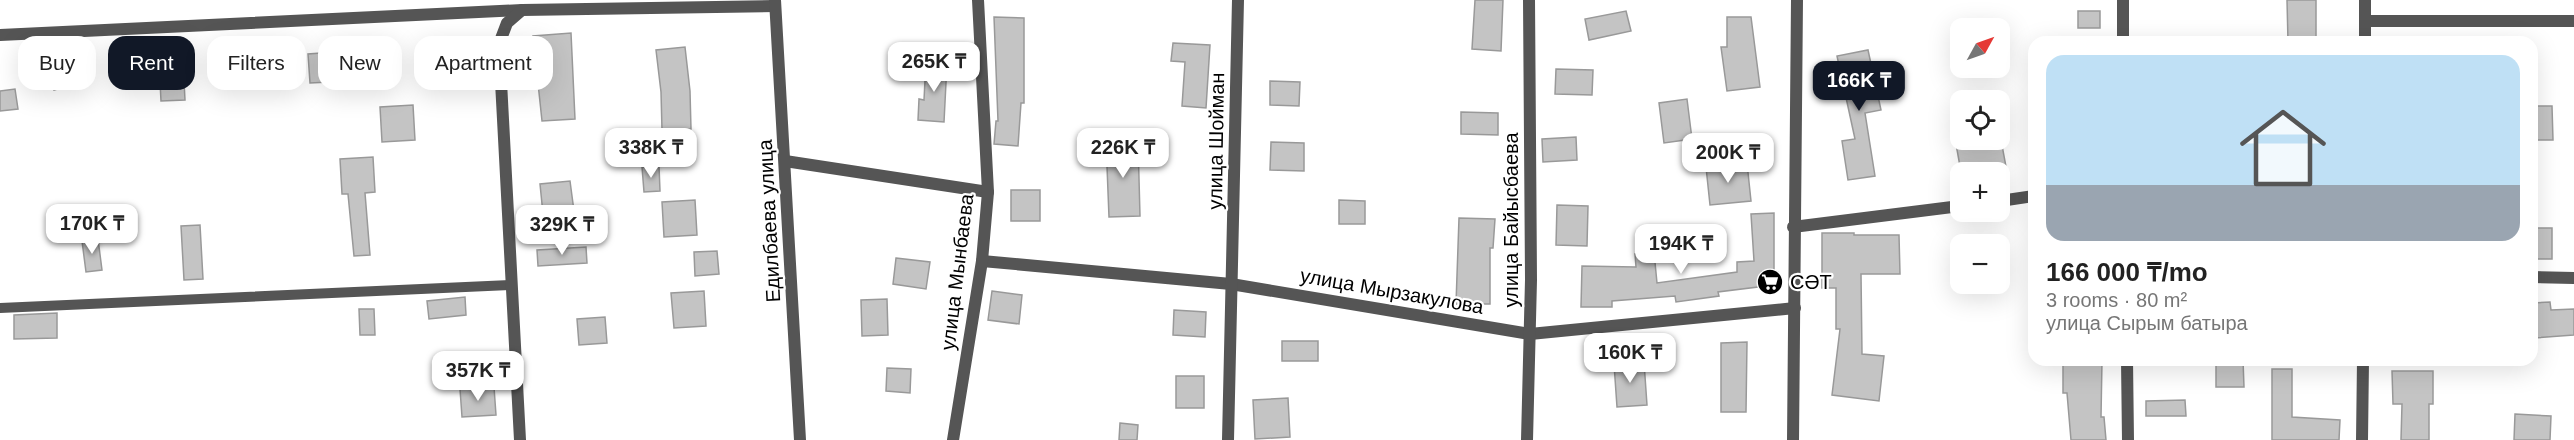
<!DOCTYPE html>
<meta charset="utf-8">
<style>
body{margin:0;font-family:Helvetica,sans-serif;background:#f2f2f2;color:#222;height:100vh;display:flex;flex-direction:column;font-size:22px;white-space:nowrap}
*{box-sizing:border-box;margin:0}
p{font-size:20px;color:#767676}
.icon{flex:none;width:33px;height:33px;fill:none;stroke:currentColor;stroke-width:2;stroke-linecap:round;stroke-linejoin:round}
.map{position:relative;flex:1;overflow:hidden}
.details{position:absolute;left:2028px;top:36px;width:510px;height:330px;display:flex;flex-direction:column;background:#fff;border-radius:18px;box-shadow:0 6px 24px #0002}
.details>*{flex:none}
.guide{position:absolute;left:18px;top:36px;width:570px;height:54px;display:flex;gap:12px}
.needle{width:39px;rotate:50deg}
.controls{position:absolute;left:1950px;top:18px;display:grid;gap:12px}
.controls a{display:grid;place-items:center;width:60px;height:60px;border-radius:12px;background:#fff;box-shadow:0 6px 24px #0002;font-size:30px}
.price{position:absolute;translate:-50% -51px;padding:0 14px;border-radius:12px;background:#fff;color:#222;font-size:20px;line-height:39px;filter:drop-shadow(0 2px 3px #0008)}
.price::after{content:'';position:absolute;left:50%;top:36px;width:18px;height:14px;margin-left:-9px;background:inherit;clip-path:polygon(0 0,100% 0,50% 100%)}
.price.selected{background:#111827;color:#fff}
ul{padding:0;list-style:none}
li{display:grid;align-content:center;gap:12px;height:318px;padding:0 18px}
li span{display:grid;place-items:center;height:186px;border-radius:18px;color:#555}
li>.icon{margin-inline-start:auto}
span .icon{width:108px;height:108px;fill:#fffc;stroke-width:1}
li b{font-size:26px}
.pill{padding:0 21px;border-radius:18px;background:#fff;box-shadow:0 6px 24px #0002;font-size:21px;line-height:54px}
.pill.selected{background:#111827;color:#fff}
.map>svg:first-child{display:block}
.building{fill:#c4c4c4;stroke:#999;stroke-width:1.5}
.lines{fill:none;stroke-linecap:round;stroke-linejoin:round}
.service{stroke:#555;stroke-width:10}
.minor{stroke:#555;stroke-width:12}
.tertiary{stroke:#555;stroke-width:12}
.labels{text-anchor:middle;stroke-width:4.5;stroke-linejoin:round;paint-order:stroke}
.street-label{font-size:20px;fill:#000;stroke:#fff}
.poi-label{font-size:20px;fill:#000;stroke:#fff;text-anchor:start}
</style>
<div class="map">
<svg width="2574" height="440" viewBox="0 0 2574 440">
<rect width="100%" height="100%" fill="#fff"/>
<g class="building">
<polygon points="1475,0 1503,0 1501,51 1472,49"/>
<polygon points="2287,0 2316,0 2316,42 2288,42"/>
<polygon points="1626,11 1631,31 1589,40 1585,19"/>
<rect x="2078" y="11" width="22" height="17"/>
<polygon points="994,17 1024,18 1024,103 1021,103 1018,146 994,144 996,121 998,121"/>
<polygon points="1727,17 1751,17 1760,87 1727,91 1721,47 1727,47"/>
<polygon points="571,33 575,119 542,121 533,36"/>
<polygon points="1173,43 1210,45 1206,108 1182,106 1185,62 1171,61"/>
<polygon points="685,47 690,91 691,129 662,130 661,92 656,50"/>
<polygon points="1868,50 1881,110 1865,113 1875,176 1848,180 1842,141 1855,139 1837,56"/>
<polygon points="348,51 350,81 310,83 308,54"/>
<polygon points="279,52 281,77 251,80 249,54"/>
<polygon points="183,61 185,100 161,101 159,62"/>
<polygon points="926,61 947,63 944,122 918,120 919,99 924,100"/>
<polygon points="61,62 68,86 54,90 47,67"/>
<polygon points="1556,69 1593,70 1592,95 1555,94"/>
<polygon points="1270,81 1300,82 1299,106 1270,105"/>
<polygon points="15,89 18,109 0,111 0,91"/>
<polygon points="1687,99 1692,139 1664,143 1659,103"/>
<polygon points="413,105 415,140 382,142 380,107"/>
<polygon points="2532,106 2552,106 2553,140 2532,140"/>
<polygon points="1461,112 1498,113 1498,135 1461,134"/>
<polygon points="1576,137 1577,160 1543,162 1542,139"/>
<polygon points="1981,140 2001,140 2007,172 1961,172 1956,144"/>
<polygon points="1106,141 1138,141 1140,216 1109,217"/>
<polygon points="1271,142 1304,143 1304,171 1270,170"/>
<polygon points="373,157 375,192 365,193 370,255 354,256 348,194 342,194 340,159"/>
<polygon points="1747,163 1751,201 1710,205 1706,167"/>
<polygon points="659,166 660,191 644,192 642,167"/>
<polygon points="570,181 574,211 543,214 540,184"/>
<rect x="1011" y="190" width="29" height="31"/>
<polygon points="695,200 697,235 664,237 662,202"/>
<polygon points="1339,200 1365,201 1365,224 1339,224"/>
<polygon points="1557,205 1588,206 1587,246 1556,245"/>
<polygon points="1774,213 1774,285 1718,292 1719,296 1676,302 1675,296 1612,301 1612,307 1581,307 1582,266 1636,267 1635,254 1654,252 1657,283 1737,272 1737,262 1754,261 1751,214"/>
<polygon points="1459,218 1495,219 1493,248 1490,248 1490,304 1456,304"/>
<polygon points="200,225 203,279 184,280 181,226"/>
<rect x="2532" y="228" width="20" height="31"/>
<polygon points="1822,233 1854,233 1854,235 1899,235 1900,274 1861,274 1862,354 1884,356 1879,401 1832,395 1840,329 1836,329 1836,288 1822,288"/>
<polygon points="98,239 102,270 86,272 82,241"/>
<polygon points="586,247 587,263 538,266 537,250"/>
<polygon points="717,251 719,274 695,276 694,252"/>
<polygon points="896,258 930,262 926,289 893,284"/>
<polygon points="704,291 706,326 674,328 671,293"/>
<polygon points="992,291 1022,295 1019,324 988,320"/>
<polygon points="465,297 466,315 429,319 427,301"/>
<polygon points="887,299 888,335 862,336 861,300"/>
<polygon points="2550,302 2551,310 2574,309 2574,335 2534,338 2532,303"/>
<polygon points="359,309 374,309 375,335 360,335"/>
<polygon points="1174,310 1206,312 1205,337 1173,335"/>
<polygon points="57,313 57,338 14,339 14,315"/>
<polygon points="605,317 607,343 579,345 577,319"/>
<rect x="1282" y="341" width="36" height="20"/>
<polygon points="1747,342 1746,412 1721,412 1721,343"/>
<polygon points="2063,360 2102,361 2101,417 2104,417 2106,440 2071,440 2067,393 2063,393"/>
<polygon points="2216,360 2243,360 2244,387 2216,387"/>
<polygon points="1644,362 1647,405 1617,407 1614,364"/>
<polygon points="887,368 911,369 910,393 886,391"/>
<polygon points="2272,369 2292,369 2292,417 2340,420 2339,440 2272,440"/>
<polygon points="2392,371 2433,371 2433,404 2429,404 2429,440 2401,440 2402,404 2393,404"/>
<rect x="1176" y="376" width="28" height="32"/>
<polygon points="494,387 496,415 462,417 460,389"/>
<polygon points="1288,398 1290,437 1255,439 1253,400"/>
<polygon points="2185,400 2186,416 2146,416 2146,401"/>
<polygon points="2515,414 2551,416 2550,440 2514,440"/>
<polygon points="1120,423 1138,425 1137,440 1119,440"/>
</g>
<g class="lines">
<polyline class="service" points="0,308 512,285"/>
<g class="minor">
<polyline points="2123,0 2123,42"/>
<polyline points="2365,21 2574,21"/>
<polyline points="0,35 522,10"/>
<polyline points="2365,42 2365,0"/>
<polyline points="785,161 988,192"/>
<polyline points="2000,201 2034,196"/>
<polyline points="1793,227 1960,206"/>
<polyline points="982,261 1231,284 1530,334 1795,308"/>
<polyline points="2532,277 2574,278"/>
<polyline points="2127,360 2128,440"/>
<polyline points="520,440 499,44 507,23 522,10 775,6"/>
<polyline points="953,440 982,261 988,192 978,0"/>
<polyline points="1228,440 1238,0"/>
<polyline points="1527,440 1531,280 1529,0"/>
<polyline points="2362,440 2363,360"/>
</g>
<g class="tertiary">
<polyline points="775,0 800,440"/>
<polyline points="1793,440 1797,0"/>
</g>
</g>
<defs>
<g id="supermarket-disc" transform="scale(1.35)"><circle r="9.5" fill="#000" stroke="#fff"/><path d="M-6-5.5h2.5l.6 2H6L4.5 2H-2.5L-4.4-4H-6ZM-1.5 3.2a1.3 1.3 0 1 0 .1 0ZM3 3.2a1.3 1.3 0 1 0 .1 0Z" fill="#fff"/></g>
</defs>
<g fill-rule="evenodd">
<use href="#supermarket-disc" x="1770" y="282"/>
</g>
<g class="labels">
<g class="street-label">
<text transform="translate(1216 141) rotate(-89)" y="7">улица Шойман</text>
<text transform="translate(1511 220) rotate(-90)" y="7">улица Байысбаева</text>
<text transform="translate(769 221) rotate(-93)" y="7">Едилбаева улица</text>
<text transform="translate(957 272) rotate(-83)" y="7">улица Мынбаева</text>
<text transform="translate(1392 291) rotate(10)" y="7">улица Мырзакулова</text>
</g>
<g class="poi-label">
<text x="1790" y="289">СƏТ</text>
</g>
</g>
</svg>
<div class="controls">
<a><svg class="needle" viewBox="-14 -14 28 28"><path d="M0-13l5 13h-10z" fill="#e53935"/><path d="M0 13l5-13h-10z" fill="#767676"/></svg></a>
<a><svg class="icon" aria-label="locate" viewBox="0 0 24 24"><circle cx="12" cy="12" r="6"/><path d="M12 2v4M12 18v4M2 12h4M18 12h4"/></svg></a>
<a>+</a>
<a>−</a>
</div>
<b class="price" style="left:934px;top:93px">265K ₸</b>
<b class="price selected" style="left:1859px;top:112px">166K ₸</b>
<b class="price" style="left:651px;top:179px">338K ₸</b>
<b class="price" style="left:1123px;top:179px">226K ₸</b>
<b class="price" style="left:1728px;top:184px">200K ₸</b>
<b class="price" style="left:92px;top:255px">170K ₸</b>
<b class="price" style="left:562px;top:256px">329K ₸</b>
<b class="price" style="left:1681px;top:275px">194K ₸</b>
<b class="price" style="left:1630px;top:384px">160K ₸</b>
<b class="price" style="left:478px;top:402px">357K ₸</b>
<div class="guide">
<a class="pill">Buy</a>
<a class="pill selected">Rent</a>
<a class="pill">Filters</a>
<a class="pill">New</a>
<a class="pill">Apartment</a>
</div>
<section class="details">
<ul>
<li><span style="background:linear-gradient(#bfe0f5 70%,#9aa5b1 0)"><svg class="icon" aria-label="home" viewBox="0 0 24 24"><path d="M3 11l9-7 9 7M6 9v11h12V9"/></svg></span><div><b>166 000 ₸/mo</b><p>3 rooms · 80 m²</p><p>улица Сырым батыра</p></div></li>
</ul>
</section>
</div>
